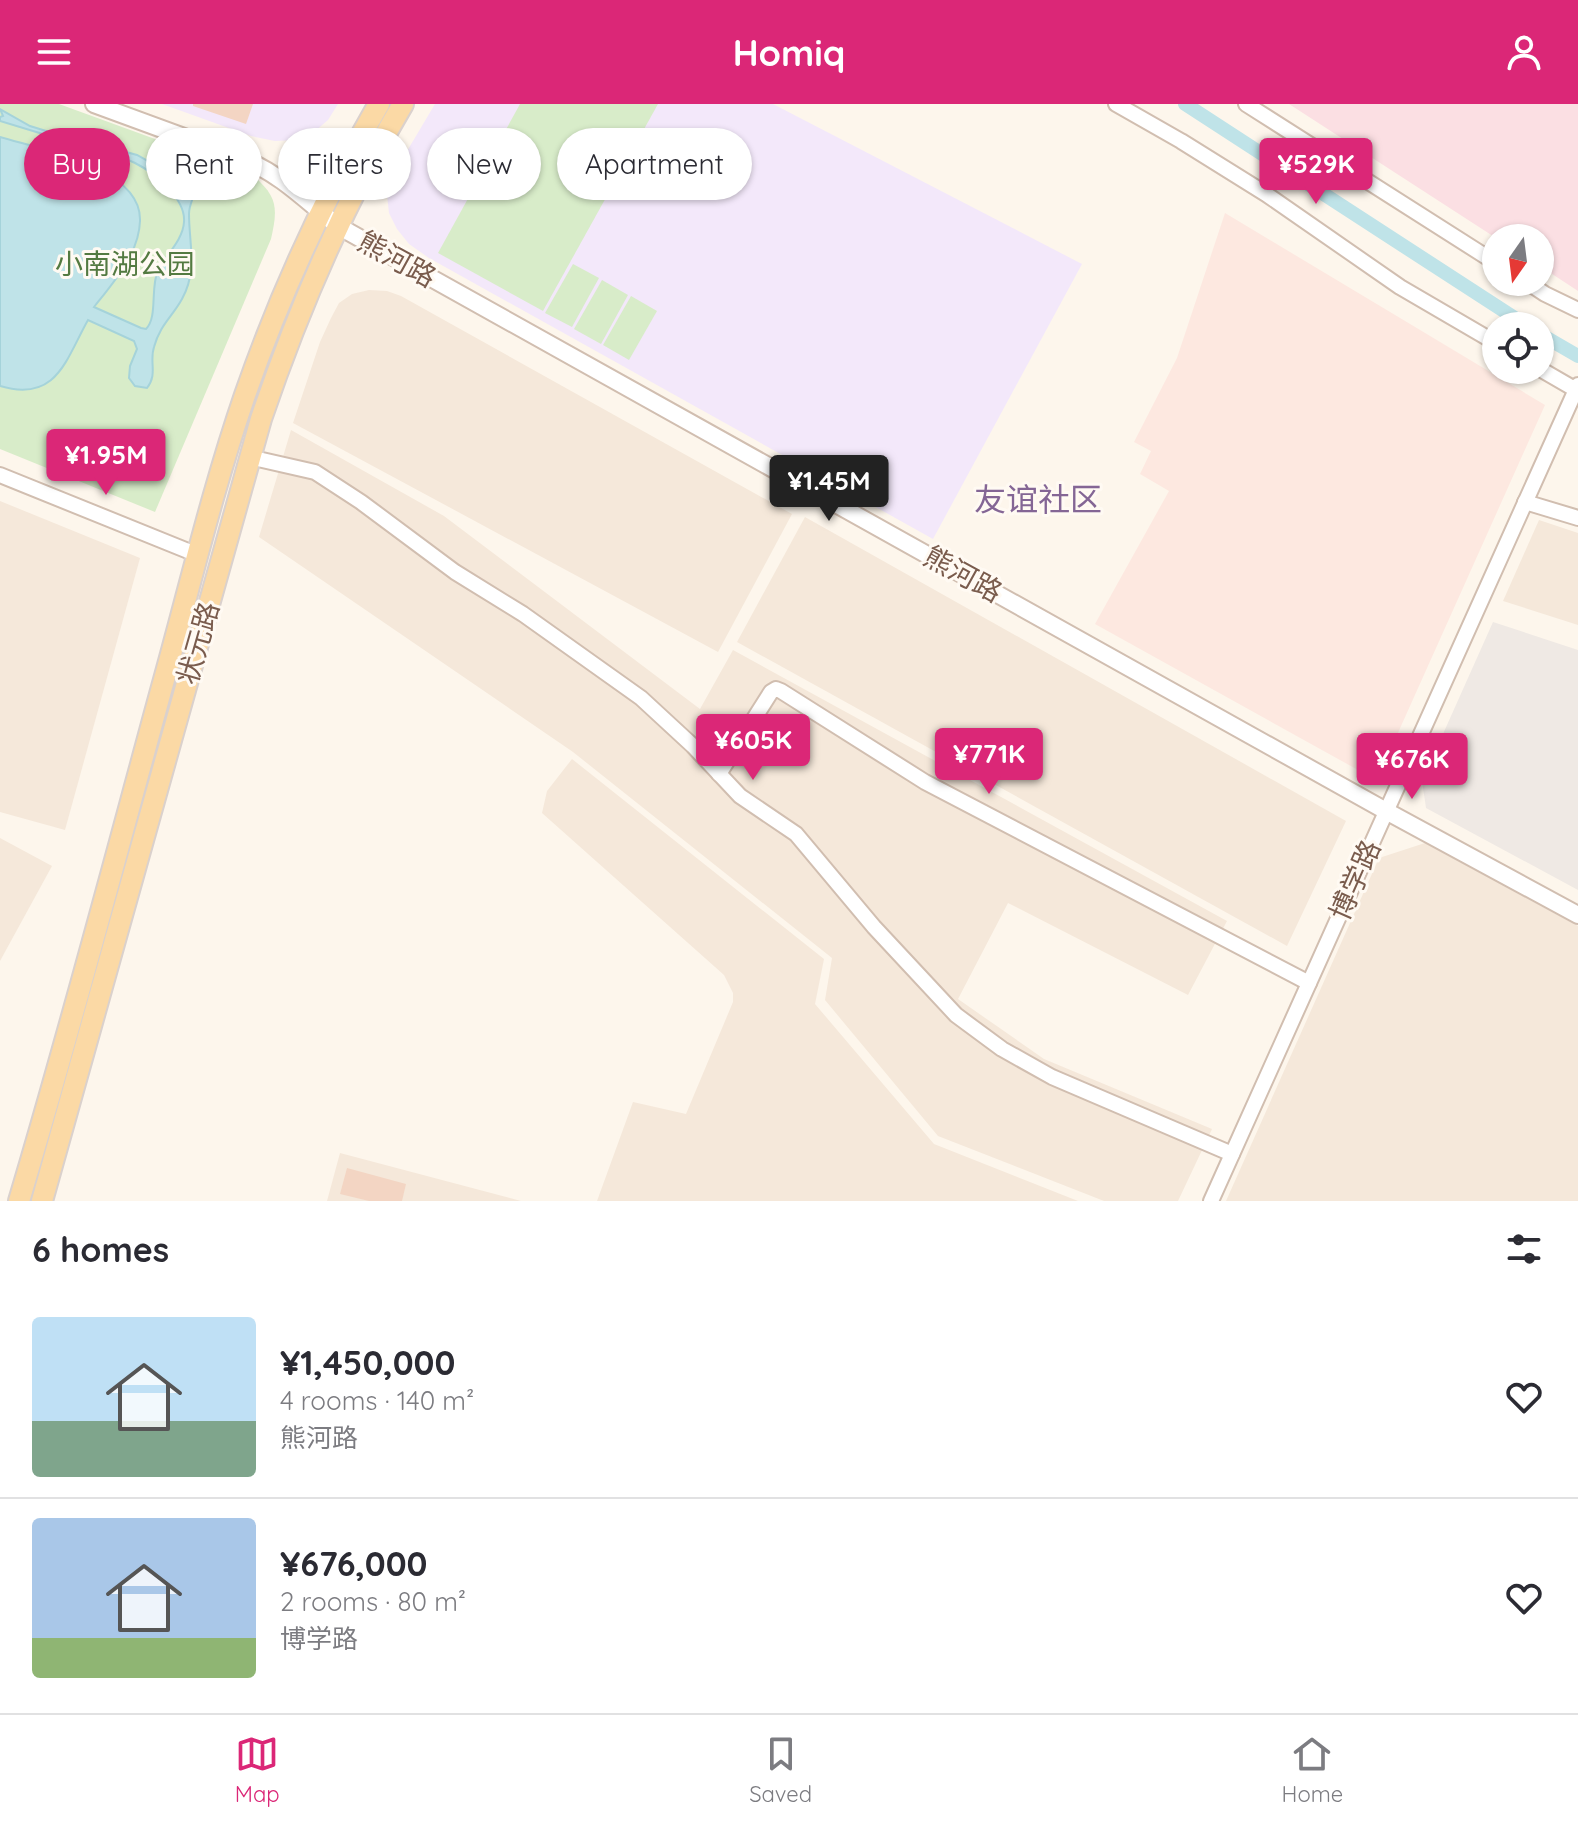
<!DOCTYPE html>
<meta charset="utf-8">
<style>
body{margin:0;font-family:Quicksand,"Noto Sans SC",sans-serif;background:#f7f7f7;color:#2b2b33;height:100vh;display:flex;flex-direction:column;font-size:30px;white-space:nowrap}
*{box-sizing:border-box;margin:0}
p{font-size:26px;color:#7c7c81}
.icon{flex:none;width:44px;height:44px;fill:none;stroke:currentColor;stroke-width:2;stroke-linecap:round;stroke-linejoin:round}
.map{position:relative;height:1097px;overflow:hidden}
.side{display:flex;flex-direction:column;background:#fff;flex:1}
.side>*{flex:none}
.hud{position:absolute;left:24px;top:24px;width:800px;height:72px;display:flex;gap:16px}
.needle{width:52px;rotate:194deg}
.buttons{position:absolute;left:1482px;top:120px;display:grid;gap:16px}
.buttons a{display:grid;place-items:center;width:72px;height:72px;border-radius:50%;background:#fff;box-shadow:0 2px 6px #0004;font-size:40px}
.price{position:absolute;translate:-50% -68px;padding:0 18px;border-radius:8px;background:#db2777;color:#fff;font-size:26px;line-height:52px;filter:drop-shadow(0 2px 4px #0008)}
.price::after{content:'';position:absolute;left:50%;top:48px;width:24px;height:18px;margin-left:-12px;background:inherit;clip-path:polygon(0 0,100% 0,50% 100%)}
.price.active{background:#222;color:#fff}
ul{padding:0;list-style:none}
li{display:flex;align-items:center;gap:24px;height:200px;padding:0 32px}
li+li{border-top:2px solid #e1e1e2}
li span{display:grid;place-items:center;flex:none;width:224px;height:160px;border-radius:8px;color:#555}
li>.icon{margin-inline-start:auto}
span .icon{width:96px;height:96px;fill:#fffc;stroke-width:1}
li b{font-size:34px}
h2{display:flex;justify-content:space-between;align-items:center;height:96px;padding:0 32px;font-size:34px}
.pill{padding:0 28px;border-radius:36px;background:#fff;box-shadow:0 2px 6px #0004;font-size:28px;line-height:72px}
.pill.active{background:#db2777;color:#fff}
header{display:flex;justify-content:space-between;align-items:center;height:104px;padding:0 32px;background:#db2777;color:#fff;font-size:36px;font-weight:800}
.tabs{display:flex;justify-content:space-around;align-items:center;height:112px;border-top:2px solid #e1e1e2;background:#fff;font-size:22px;color:#7c7c81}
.tabs a{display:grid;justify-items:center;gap:4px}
.tabs .active{color:#db2777}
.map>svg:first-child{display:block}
.residential{fill:#f5e8da}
.commercial{fill:#fde8e0}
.industrial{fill:#efe9e4}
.education{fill:#f3e8fa}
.medical{fill:#fbdfe3}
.green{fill:#d8ecc9}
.water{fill:#bfe3e8;stroke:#a5d3da;stroke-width:2}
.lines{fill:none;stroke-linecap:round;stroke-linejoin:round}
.canal{stroke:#bfe3e8;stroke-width:14}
.building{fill:#f3d5c3}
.minor-casing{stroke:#d1beb0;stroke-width:18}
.tertiary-casing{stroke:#d1beb0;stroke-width:20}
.primary-casing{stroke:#dad1cd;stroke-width:24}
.minor{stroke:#fff;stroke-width:14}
.tertiary{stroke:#fff;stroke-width:16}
.primary{stroke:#fbd9a5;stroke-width:20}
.labels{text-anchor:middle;stroke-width:6;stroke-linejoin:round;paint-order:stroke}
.street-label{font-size:28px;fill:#7a5c4d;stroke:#fffaf3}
.park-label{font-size:28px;fill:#537a41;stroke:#fffaf3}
.quarter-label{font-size:32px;fill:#846695;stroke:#fffaf3}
</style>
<header><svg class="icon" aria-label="menu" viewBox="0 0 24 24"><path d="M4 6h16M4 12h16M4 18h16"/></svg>Homiq<svg class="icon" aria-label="person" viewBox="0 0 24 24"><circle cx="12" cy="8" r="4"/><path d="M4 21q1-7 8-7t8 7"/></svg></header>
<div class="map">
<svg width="1578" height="1097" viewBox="0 0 1578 1097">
<rect width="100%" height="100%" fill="#fdf6ec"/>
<g class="residential">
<polygon points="369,186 387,187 401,192 792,410 718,548 293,319 320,238 331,214 339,199 352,190"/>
<polygon points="291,326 444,412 700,605 733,546 1227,817 1188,891 1008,799 958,895 1044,955 1212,1025 1178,1097 1104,1097 938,1032 825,896 832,854 573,648 259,433"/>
<polygon points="0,397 140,454 65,726 0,708"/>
<polygon points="805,413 1346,717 1287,842 737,538"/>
<polygon points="1539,416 1578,429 1578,521 1503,497"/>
<polygon points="572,655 824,855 815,900 934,1040 1078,1097 597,1097 633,998 686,1010 733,898 733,889 724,871 542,709 547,687"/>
<polygon points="0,734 52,762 0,857"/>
<polygon points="1425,739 1578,822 1578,1097 1226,1097 1379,754"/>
<polygon points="340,1049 521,1097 327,1097"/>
</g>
<polygon class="commercial" points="1225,109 1545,301 1384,660 1367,671 1095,520 1169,387 1140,370 1151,347 1134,338 1177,254"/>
<polygon class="industrial" points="1493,518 1578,546 1578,786 1426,704 1422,677"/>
<g class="education">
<polygon points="162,0 338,0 328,16 314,28 298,36 275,37 251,32"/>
<polygon points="435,0 773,0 1082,160 933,435 429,154 409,140 397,125 389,109 387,91 391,74"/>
</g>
<polygon class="medical" points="1289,0 1578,0 1578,187 1540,162 1540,134 1496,134"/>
<g class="green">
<path d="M0 0H59L251 70C278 92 278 104 271 135L155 408 0 345Z"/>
<polygon points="520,0 658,0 543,207 438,149"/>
<polygon points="573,160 599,174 572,223 545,209"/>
<polygon points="602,176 628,191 601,240 574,225"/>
<polygon points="631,192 657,207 629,256 603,241"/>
</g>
<path class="water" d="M0 5 30 22 59 31 74 29 81 31 104 42 137 51 164 66 183 73 194 80C197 91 189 98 189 110 189 140 198 166 182 195 172 213 160 221 154 243 149 258 158 270 147 284L135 282 129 274 130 262 137 245 134 237 88 216C66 255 57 299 0 282V33C39 45 142 63 140 117 139 150 113 179 94 203L141 224 146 225C158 213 150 184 158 166 166 151 183 136 184 118 186 95 155 69 135 59 121 52 104 49 89 44 59 35 30 26 0 17V13L3 12Z"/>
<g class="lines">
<g class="canal">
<polyline points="1185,0 1527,222"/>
<polyline points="1540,230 1578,252"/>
</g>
</g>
<g class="building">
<polygon points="193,0 253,0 246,20 193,2"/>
<polygon points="347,1064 406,1080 402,1097 369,1097 340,1090"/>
</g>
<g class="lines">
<g class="minor-casing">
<g id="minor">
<polyline points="1116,0 1181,37 1266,90 1400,183 1496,239"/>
<polyline points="1246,0 1496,159"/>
<polyline points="1527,178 1545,190 1578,206"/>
<polyline points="1540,265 1578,287"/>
<polyline points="249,353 315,368 361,398 455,468 523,510 641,594 693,642 740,692 796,730 874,823 956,911 1002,945 1052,973 1232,1050"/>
<polyline points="0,371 198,451"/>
<polyline points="1525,398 1578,414"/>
<polyline points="719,670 771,588 776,585 781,587 925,678 1309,879"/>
<polyline points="1211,1097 1578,281"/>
</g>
</g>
<g class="tertiary-casing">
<path id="tertiary" d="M94 0 244 55C283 72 305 96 338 122L1386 707 1578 811"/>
</g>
<g class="primary-casing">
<g id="primary">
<path d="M19 1097C70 927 115 755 162 583 189 486 212 387 245 291 280 190 325 92 379 0"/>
<path d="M42 1097 261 315C298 206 344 99 403 0"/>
</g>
</g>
<use href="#minor" class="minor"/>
<use href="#tertiary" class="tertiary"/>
<use href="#primary" class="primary"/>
</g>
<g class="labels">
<g class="street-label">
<text transform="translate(397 155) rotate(29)" y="10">熊河路</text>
<text transform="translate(963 470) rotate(29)" y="10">熊河路</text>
<text transform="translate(198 539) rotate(-74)" y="10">状元路</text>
<text transform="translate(1355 776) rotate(-66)" y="10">博学路</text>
</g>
<g class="park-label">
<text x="125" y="170">小南湖公园</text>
</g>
<g class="quarter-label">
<text x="1038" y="407">友谊社区</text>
</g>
</g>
</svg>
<div class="buttons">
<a><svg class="needle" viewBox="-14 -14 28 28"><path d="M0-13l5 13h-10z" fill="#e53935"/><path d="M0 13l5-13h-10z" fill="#7c7c81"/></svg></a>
<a><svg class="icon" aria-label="locate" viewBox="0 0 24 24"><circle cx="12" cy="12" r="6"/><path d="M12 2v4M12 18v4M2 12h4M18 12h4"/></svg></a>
</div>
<b class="price" style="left:1316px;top:102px">¥529K</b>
<b class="price" style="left:106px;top:393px">¥1.95M</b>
<b class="price active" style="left:829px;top:419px">¥1.45M</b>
<b class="price" style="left:753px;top:678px">¥605K</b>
<b class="price" style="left:989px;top:692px">¥771K</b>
<b class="price" style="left:1412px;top:697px">¥676K</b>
<div class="hud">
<a class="pill active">Buy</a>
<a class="pill">Rent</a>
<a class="pill">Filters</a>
<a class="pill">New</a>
<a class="pill">Apartment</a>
</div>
</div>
<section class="side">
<h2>6 homes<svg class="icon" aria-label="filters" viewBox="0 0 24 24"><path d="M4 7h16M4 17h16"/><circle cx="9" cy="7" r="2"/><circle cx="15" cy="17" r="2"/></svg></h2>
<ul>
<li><span style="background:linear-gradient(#bfe0f5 65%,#7fa58c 0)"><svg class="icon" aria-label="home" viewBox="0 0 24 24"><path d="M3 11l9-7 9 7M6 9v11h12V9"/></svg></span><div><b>¥1,450,000</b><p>4 rooms · 140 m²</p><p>熊河路</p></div><svg class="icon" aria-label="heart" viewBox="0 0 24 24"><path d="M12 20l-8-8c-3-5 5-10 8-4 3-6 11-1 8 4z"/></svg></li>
<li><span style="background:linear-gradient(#a9c7e8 75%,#8fb573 0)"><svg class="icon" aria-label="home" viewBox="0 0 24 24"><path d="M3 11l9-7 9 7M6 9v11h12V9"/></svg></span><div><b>¥676,000</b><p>2 rooms · 80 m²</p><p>博学路</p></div><svg class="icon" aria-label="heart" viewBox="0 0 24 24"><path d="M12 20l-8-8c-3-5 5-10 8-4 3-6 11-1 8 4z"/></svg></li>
</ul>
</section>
<nav class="tabs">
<a class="active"><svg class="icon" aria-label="map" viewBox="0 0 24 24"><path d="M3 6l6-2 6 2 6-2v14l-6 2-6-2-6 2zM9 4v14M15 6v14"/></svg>Map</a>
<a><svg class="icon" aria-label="saved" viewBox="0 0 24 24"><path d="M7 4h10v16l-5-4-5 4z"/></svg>Saved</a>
<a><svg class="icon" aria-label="home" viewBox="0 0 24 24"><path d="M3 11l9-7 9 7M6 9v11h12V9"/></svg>Home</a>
</nav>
